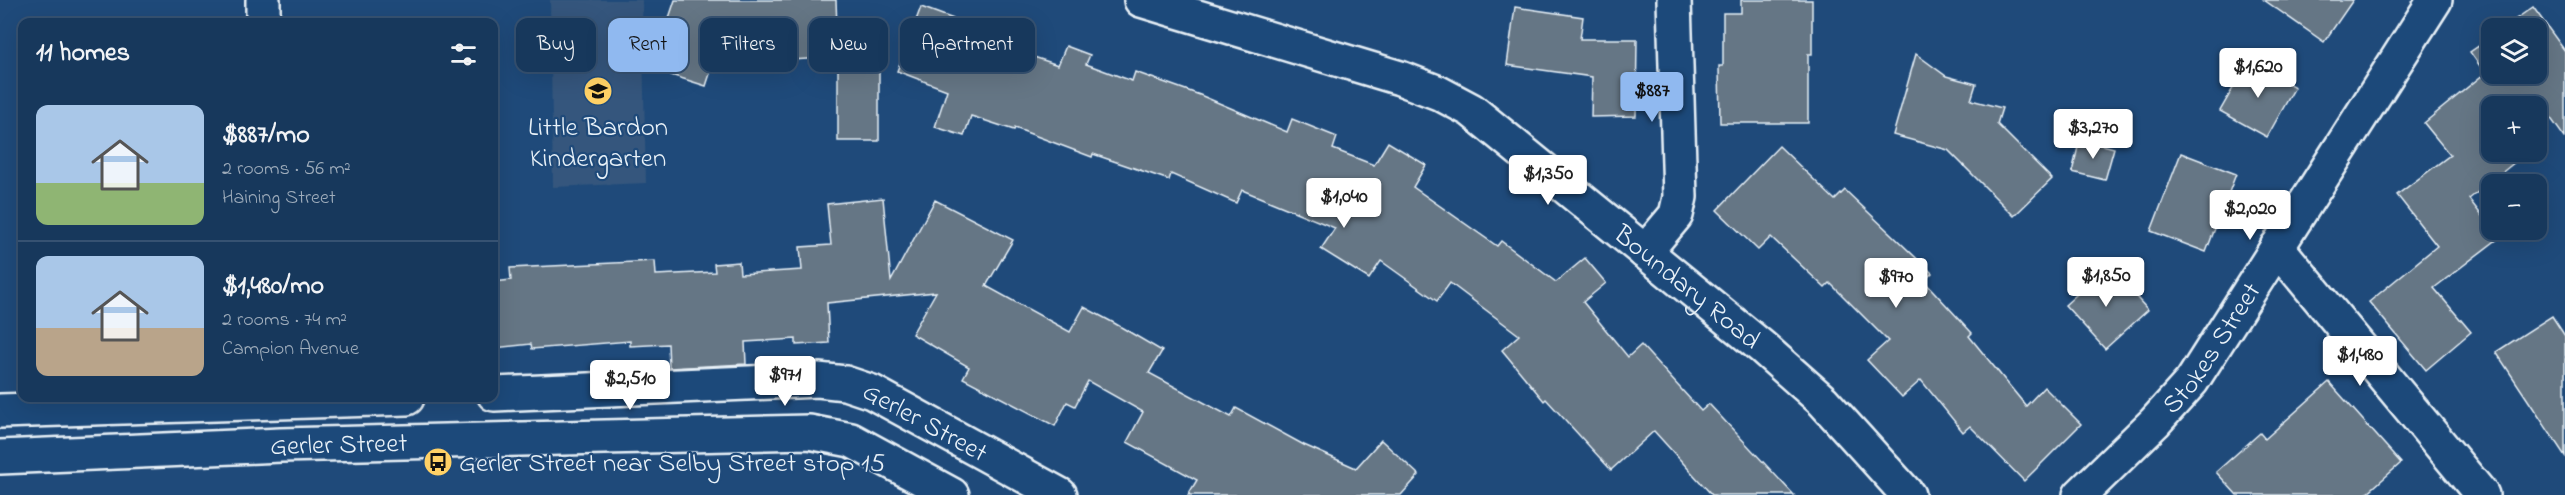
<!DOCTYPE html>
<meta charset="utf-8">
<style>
body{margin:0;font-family:"Indie Flower",sans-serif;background:#244365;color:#f1f3f6;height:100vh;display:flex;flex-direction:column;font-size:22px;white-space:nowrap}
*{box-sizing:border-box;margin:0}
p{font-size:20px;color:#9eacbb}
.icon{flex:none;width:33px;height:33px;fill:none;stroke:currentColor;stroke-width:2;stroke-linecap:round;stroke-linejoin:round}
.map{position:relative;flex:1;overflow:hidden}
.side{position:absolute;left:18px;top:18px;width:480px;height:384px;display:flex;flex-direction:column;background:#17385c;border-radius:12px;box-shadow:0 6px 24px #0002,0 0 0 2px #365272}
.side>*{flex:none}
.top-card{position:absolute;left:516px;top:18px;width:570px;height:54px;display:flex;gap:12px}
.controls{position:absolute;left:2481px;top:18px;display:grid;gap:12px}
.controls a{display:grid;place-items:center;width:66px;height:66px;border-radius:12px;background:#17385c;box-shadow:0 6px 24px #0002,0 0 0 2px #365272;font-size:30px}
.price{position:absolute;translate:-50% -51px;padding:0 14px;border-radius:6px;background:#fff;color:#222;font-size:20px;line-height:39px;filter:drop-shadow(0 2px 3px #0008)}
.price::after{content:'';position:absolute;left:50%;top:36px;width:18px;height:14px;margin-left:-9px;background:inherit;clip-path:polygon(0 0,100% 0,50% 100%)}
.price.current{background:#90b9f0;color:#111}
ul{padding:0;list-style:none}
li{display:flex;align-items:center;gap:18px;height:150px;padding:0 18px}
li+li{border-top:2px solid #365272}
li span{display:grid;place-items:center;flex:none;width:168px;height:120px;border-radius:12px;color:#555}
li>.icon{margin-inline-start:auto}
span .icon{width:72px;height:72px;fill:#fffc;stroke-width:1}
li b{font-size:26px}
h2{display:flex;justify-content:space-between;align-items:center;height:72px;padding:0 18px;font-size:26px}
.chip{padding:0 21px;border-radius:12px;background:#17385c;box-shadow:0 6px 24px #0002,0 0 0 2px #365272;font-size:21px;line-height:54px}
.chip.current{background:#90b9f0;color:#111}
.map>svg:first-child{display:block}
.built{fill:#34577d}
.building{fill:#657685;stroke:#e8f1f8;stroke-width:1.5}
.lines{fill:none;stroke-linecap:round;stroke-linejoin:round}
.minor-casing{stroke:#e8f1f8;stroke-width:38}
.tertiary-casing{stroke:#e8f1f8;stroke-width:38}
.secondary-casing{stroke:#e8f1f8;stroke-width:38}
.minor{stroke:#1f4a7a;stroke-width:33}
.tertiary{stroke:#1f4a7a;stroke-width:33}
.secondary{stroke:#1f4a7a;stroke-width:33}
.labels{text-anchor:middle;stroke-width:4.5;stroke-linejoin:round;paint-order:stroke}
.poi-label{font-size:27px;fill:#e8f1f8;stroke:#1f4a7a}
.street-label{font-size:27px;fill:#e8f1f8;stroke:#1f4a7a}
</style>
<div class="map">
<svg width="2565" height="495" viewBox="0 0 2565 495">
<rect width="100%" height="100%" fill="#1f4a7a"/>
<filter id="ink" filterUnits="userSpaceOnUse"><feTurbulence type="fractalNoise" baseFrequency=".0167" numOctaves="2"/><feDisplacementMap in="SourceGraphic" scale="12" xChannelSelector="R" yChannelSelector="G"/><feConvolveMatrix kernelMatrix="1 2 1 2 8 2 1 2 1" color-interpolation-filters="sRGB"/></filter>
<g filter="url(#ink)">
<polygon class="built" points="550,0 642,0 646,183 553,187"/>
<g class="building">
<polygon points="675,0 836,0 838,57 760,62 718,49 706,86 652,69"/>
<polygon points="1741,0 1812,0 1812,54 1808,54 1808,123 1720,123 1719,66 1723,66 1723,13 1741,13"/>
<polygon points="2264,0 2353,0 2324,42"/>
<polygon points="921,7 986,31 987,29 1011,37 1007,48 1058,65 1066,46 1090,55 1086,64 1132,81 1135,72 1200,95 1287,132 1292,119 1337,137 1333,149 1374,165 1388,142 1426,165 1413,187 1497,246 1501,241 1556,282 1585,258 1606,283 1583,302 1628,357 1641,345 1701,411 1709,404 1794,495 1712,495 1654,431 1611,470 1546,399 1544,401 1502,350 1519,335 1450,283 1437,301 1381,261 1369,279 1321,249 1335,228 1242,190 1236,203 1171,174 1169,180 1093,154 1092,157 1015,128 1014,130 971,116 964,136 935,127 947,90 897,71"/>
<polygon points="1515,7 1583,17 1580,39 1637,39 1636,116 1591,117 1592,77 1507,65"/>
<polygon points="2533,7 2565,51 2565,138 2542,106 2536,109 2536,106 2492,106 2492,152 2514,152 2520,158 2469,199 2499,238 2434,288 2471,332 2426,370 2369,302 2437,246 2397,195 2450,155 2424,123 2485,73 2470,52 2492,37 2492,74 2536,74 2536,28 2503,28"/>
<polygon points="1916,54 1946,76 1976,84 1971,100 2002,108 1997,124 2052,179 2014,216 1948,150 1893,135"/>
<rect x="838" y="57" width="41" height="84"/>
<polygon points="2248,62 2295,87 2267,137 2220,111"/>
<polygon points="2080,139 2114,148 2105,180 2072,172"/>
<polygon points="1779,146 1835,200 1845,190 1932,273 1924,281 1972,333 1969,336 2026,406 2044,387 2081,424 2024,481 1970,426 1963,432 1921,380 1902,397 1867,360 1888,341 1830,283 1825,288 1771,237 1758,250 1717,210"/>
<polygon points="2181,153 2236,174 2206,252 2151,231"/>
<polygon points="883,198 891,281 935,200 1013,240 986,286 1070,332 1084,307 1114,323 1162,351 1149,373 1231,417 1236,408 1304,445 1356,468 1381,440 1419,475 1401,495 1188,495 1197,480 1127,442 1143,412 1088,381 1075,406 1067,402 1055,426 963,378 969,367 912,334 936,292 827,303 829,343 796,345 796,339 745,342 746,364 669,368 668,344 630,346 630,341 532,349 531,344 494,348 494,282 511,280 510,268 655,261 656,275 715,272 714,264 739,262 740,274 802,270 800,247 831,245 827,204"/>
<polygon points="2108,266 2148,310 2105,349 2065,305"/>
<polygon points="2552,316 2565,336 2565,456 2496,352"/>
<polygon points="2329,382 2401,463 2365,495 2237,495 2216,472 2260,433 2265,439"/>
</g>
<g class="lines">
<g class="minor-casing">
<g id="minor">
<polyline points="263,0 263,22"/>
<polyline points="2277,247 2482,495"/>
<path id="s1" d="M494 394 818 380 845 383 872 392 1060 495"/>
<polyline points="0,411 407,398"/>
<path id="s2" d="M0 457 281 445 809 432 851 440 952 495"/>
<path id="s3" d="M2080 495 2155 422 2192 381 2435 0"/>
</g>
</g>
<g class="tertiary-casing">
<polyline id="tertiary" points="1645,252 1676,215 1680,197 1674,0"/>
</g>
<g class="secondary-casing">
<g id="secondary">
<path id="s4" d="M1141 0 1400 78 1439 93 1471 110 1762 347 1823 401 1908 495"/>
</g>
</g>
<use href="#minor" class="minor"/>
<use href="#tertiary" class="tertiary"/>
<use href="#secondary" class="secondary"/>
</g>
</g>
<defs>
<g id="school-disc" transform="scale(1.5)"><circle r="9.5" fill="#ffd166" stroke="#1f4a7a"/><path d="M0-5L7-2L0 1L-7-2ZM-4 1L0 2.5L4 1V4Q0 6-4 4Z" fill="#111"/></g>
<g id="bus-disc" transform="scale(1.5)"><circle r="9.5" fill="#ffd166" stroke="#1f4a7a"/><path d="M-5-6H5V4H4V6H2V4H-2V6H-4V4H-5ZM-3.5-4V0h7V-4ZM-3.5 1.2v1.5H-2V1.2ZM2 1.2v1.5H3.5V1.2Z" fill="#111"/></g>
</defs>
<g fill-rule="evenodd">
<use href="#school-disc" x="598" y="91"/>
<use href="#bus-disc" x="438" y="462"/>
</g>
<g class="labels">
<g class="poi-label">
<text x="598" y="135">Little Bardon<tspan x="598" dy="31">Kindergarten</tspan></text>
<text x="459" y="471" text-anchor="start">Gerler Street near Selby Street stop 15</text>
</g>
<g class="street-label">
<text dy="9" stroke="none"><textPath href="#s4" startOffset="628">Boundary Road</textPath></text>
<text dy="9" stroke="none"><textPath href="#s3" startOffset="198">Stokes Street</textPath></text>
<text dy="9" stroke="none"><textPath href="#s1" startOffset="441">Gerler Street</textPath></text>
<text dy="9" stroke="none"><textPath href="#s2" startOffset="339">Gerler Street</textPath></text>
</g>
</g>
</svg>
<div class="controls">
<a><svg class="icon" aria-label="layers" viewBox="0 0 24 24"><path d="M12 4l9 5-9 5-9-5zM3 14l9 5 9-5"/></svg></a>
<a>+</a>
<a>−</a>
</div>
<b class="price" style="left:2258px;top:99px">$1,620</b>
<b class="price current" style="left:1652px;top:123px">$887</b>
<b class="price" style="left:2093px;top:160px">$3,270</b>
<b class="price" style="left:1548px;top:206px">$1,350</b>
<b class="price" style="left:1344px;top:229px">$1,040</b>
<b class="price" style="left:2250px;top:241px">$2,020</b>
<b class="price" style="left:2106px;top:308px">$1,850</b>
<b class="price" style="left:1896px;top:309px">$970</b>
<b class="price" style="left:2360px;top:387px">$1,480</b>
<b class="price" style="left:785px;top:407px">$971</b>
<b class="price" style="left:630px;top:411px">$2,510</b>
<div class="top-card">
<a class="chip">Buy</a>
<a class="chip current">Rent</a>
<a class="chip">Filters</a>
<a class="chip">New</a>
<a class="chip">Apartment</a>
</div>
<section class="side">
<h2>11 homes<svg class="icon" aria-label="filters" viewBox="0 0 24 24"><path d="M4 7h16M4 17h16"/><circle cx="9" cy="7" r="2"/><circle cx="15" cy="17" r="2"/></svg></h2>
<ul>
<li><span style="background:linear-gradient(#a9c7e8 65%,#8fb573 0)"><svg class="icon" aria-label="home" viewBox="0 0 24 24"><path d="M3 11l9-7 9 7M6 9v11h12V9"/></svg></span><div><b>$887/mo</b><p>2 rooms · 56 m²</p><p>Haining Street</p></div></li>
<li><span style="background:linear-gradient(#a9c7e8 60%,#b9a48a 0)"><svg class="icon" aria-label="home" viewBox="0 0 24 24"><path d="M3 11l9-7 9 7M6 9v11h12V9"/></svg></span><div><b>$1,480/mo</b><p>2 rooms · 74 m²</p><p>Campion Avenue</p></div></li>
</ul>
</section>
</div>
